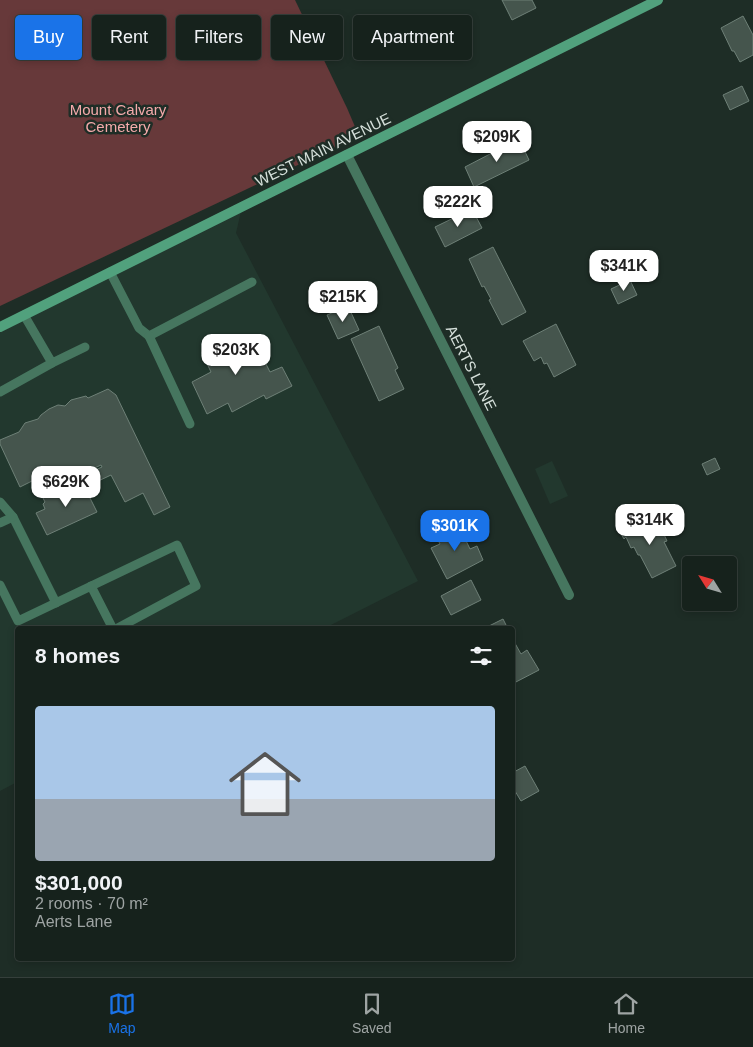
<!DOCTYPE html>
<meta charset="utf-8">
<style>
body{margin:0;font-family:Arial,sans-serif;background:#1f2a25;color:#f1f3f6;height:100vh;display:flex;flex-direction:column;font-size:19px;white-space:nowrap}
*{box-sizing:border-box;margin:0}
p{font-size:16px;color:#9ea4a3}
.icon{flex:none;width:28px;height:28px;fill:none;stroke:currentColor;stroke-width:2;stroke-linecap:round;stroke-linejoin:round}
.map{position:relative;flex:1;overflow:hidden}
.details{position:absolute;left:15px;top:626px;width:500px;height:335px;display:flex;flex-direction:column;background:#16221c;border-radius:5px;box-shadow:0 2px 8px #0003,0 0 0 1px #353f3b}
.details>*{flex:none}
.top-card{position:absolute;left:15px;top:15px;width:500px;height:45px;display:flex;gap:10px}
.needle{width:32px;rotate:307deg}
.tools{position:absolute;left:682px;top:556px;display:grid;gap:10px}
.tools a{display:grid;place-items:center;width:55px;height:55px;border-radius:5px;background:#16221c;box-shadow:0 2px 8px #0003,0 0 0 1px #353f3b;font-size:25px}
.price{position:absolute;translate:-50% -42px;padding:0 11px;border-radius:10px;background:#fff;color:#222;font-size:16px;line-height:32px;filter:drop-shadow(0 1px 2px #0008)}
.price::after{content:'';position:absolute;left:50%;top:30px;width:15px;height:11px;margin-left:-8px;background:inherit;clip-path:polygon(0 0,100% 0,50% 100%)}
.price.on{background:#1a73e8;color:#fff}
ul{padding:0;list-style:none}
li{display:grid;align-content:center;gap:10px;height:265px;padding:0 20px}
li span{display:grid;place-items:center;height:155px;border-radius:5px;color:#555}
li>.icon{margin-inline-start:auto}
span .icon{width:90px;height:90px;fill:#fffc;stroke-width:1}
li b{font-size:21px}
h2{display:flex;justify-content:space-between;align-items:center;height:60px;padding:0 20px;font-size:21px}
.chip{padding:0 18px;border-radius:5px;background:#16221c;box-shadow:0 2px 8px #0003,0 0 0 1px #353f3b;font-size:18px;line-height:45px}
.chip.on{background:#1a73e8;color:#fff}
.tabs{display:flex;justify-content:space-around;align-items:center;height:70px;border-top:1px solid #353f3b;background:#16221c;font-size:14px;color:#9ea4a3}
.tabs a{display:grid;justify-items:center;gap:2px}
.tabs .on{color:#1a73e8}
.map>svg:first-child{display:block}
.built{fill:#22382e}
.green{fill:#67393a}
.building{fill:#45554d;stroke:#6e8077}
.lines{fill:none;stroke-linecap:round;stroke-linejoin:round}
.service{stroke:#46765f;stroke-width:9}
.minor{stroke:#46765f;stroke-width:10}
.secondary{stroke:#51a17d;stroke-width:10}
.labels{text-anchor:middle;stroke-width:5;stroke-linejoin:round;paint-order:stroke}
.park-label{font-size:15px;fill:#f5aaab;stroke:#1e2d26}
.street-label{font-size:15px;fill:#d6e0db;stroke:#1e2d26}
</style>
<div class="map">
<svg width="753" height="977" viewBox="0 0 753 977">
<rect width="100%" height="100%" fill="#1e2d26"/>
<g class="built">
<polygon points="242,207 236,233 418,581 323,629 18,629 17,782 0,791 0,327"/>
<polygon points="552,461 568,496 550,504 535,469"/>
</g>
<polygon class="green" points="0,0 295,0 347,108 359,136 0,306"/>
<g class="building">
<polygon points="502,0 532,0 536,8 512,20"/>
<polygon points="743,16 753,35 753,55 740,62 734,51 732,51 721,28"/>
<polygon points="742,86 749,101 730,110 723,95"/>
<polygon points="519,139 529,160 474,187 465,167"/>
<polygon points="472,209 482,228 445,247 435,227"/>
<polygon points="493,247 526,312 502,325 489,300 491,299 484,286 482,287 469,259"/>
<polygon points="630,280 637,295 618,304 611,289"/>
<polygon points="349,308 359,330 338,339 327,315 341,309 342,311"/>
<polygon points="556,324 576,365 554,377 547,363 544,364 541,357 534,361 523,341"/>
<polygon points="379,326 398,368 395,370 404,389 379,401 351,339"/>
<polygon points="217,337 226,342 239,337 246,351 257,346 270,372 282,367 292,386 266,399 264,395 232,412 228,403 207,414 192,382 211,372 202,353 205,342"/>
<polygon points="108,389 116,395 170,507 154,515 143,493 125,502 111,475 94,483 89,473 102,467 101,465 64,482 65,484 42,495 34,480 20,487 0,444 0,440 19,432 25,423 38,419 41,415 49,409 58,405 65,406 71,400 86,396 88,398"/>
<polygon points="715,458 720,469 707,475 702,464"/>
<polygon points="81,480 97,512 47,535 36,513 45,509 43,504 45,502 43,498"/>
<polygon points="652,516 660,531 662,530 667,541 664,542 676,566 652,578 640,555 638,555 634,547 631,548 626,537 624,539 620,532"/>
<polygon points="458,524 470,549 477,546 483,560 447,579 431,548 440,544 436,536"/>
<polygon points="471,580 481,600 451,615 441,596"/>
<polygon points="503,619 508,629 483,629"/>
<polygon points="512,638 521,654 527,650 539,670 512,684"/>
<polygon points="525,766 539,791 521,801 512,786 512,773"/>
</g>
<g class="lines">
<g class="service">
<polyline points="110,272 139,328 149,336 252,282"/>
<polyline points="24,315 52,363 85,347"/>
<polyline points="149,336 190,424"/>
<polyline points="0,392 52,363"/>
<polyline points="0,502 13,517 56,603"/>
<polyline points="0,523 13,517"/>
<polyline points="0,585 18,621 177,545 196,586 116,629"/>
<polyline points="91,586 113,629"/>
</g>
<polyline class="minor" points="347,155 569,595"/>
<polyline class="secondary" points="0,327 658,0"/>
</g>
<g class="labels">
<g class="park-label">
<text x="118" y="115">Mount Calvary<tspan x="118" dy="17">Cemetery</tspan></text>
</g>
<g class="street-label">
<text transform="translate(323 150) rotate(-26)" y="5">WEST MAIN AVENUE</text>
<text transform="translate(471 368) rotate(63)" y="5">AERTS LANE</text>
</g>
</g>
</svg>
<div class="tools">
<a><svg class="needle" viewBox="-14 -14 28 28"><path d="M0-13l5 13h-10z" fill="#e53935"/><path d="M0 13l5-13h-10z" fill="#9ea4a3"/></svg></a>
</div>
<b class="price" style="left:497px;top:163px">$209K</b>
<b class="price" style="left:458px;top:228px">$222K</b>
<b class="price" style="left:624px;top:292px">$341K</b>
<b class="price" style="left:343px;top:323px">$215K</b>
<b class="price" style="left:236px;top:376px">$203K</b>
<b class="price" style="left:66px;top:508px">$629K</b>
<b class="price" style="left:650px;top:546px">$314K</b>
<b class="price on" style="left:455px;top:552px">$301K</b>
<div class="top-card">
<a class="chip on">Buy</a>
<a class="chip">Rent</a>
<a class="chip">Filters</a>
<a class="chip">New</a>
<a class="chip">Apartment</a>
</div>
<section class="details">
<h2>8 homes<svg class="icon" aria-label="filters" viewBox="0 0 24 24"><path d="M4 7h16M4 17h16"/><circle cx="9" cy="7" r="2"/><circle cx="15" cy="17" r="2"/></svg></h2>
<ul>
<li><span style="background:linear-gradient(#a9c7e8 60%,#9aa5b1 0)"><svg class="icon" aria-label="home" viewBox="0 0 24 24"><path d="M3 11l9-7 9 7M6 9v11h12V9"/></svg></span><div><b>$301,000</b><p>2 rooms · 70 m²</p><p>Aerts Lane</p></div></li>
</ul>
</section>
</div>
<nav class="tabs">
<a class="on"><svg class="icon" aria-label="map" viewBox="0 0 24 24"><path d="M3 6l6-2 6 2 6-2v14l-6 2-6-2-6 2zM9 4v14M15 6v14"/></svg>Map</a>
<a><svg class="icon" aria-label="saved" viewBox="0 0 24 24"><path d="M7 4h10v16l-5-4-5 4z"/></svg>Saved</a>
<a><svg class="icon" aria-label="home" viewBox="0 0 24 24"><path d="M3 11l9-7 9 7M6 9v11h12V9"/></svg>Home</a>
</nav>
